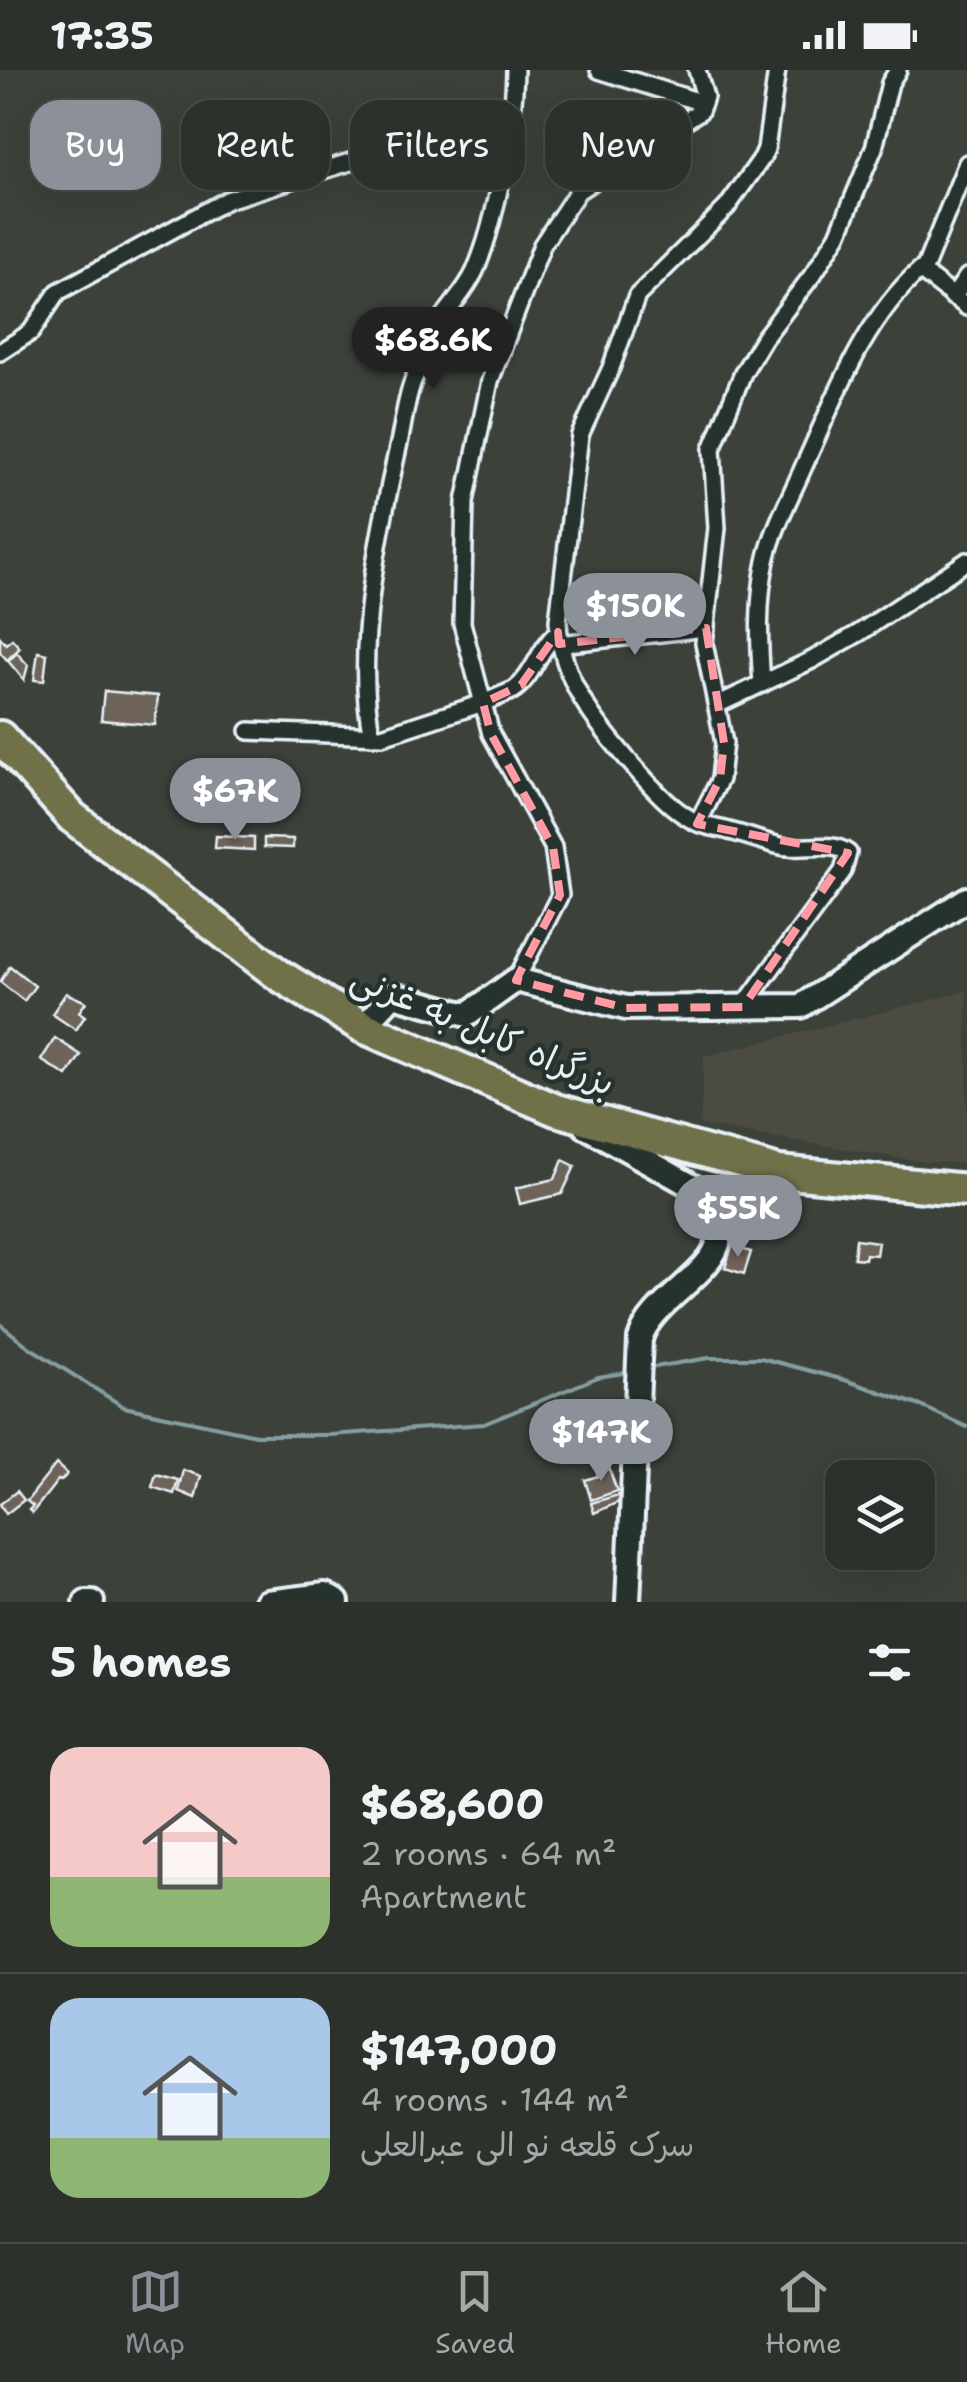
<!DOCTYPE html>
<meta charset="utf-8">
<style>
body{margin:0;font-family:"Shantell Sans","Playpen Sans Arabic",sans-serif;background:#393d38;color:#f1f3f6;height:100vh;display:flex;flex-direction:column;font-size:38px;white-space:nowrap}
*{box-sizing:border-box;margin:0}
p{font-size:32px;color:#a7a9a9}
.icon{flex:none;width:55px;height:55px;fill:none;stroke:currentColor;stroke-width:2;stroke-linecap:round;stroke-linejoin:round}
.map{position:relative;height:1532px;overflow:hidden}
.sheet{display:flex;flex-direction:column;background:#2d312c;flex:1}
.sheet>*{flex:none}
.hud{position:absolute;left:30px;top:30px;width:908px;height:90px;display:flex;gap:20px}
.tools{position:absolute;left:825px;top:1390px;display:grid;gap:20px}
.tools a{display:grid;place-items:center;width:110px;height:110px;border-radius:20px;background:#2d312c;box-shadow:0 10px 40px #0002,0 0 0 2px #484c48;font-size:50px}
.price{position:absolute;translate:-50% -85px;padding:0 22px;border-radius:35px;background:#8c9099;color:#fff;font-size:32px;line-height:65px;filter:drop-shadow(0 2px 5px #0008)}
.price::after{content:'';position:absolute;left:50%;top:60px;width:30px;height:22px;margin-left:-15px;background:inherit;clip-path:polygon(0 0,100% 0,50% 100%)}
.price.active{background:#222;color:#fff}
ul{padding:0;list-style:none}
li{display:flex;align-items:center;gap:30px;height:250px;padding:0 50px}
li+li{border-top:2px solid #484c48}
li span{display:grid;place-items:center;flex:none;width:280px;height:200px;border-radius:30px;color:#555}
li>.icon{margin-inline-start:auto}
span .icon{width:120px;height:120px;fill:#fffc;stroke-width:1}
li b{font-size:42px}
h2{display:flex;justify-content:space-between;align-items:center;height:120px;padding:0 50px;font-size:42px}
.chip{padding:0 35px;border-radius:30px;background:#2d312c;box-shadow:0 10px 40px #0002,0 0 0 2px #484c48;font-size:35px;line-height:90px}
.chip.active{background:#8c9099;color:#fff}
.status{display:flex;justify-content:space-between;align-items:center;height:70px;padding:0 50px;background:#2d312c;direction:ltr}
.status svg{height:28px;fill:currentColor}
.tabs{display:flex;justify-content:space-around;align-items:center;height:140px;border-top:2px solid #484c48;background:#2d312c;font-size:28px;color:#a7a9a9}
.tabs a{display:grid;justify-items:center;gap:5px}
.tabs .active{color:#8c9099}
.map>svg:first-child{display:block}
.built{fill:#4b4b43}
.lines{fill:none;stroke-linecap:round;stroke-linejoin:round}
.stream{stroke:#859ea1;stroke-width:4}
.building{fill:#6e6359;stroke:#e8f1f8;stroke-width:2.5}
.street-casing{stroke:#e8f1f8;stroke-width:22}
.secondary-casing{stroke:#e8f1f8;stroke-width:30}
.highway-casing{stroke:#e8f1f8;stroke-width:38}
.street{stroke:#26332d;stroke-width:15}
.secondary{stroke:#26332d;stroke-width:22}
.highway{stroke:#70704a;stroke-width:30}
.marked{fill:none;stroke:#ff9aa2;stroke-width:8;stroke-dasharray:20 12;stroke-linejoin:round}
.labels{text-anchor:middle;stroke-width:9;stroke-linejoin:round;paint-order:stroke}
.street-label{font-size:35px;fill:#e8f1f8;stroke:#26332d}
</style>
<div class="status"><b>17:35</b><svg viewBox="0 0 49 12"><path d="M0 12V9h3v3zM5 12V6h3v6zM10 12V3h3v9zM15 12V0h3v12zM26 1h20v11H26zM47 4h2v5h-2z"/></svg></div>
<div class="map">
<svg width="967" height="1532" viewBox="0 0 967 1532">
<rect width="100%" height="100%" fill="#3c413a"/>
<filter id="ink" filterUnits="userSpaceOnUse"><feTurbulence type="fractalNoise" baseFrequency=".01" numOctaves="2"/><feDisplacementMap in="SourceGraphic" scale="20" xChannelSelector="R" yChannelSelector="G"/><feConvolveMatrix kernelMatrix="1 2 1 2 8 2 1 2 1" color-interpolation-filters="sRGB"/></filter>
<g filter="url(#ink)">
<polygon class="built" points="967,921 967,1093 924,1092 700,1055 704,986"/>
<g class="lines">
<g class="stream">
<polyline points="0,1254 29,1277 124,1337 256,1365 330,1365 484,1354 598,1307 630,1302"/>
<polyline points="649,1298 709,1288 761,1288 845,1310 921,1336 967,1357"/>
</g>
</g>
<g class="building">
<polygon points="0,567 6,574 12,569 20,578 7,590 0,582"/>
<polygon points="38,582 47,584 44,611 34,610"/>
<polygon points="17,583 28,595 24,610 8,591"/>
<polygon points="104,621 158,626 155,655 101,650"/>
<polygon points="216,766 254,768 254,780 215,778"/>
<polygon points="264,768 293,769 293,778 264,777"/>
<polygon points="10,896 35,916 24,931 0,912"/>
<polygon points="66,923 86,932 79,942 85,946 76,960 52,944"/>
<polygon points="55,968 81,985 67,1006 41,990"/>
<polygon points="563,1090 575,1096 562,1124 520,1134 516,1118 555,1109"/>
<polygon points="762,1136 778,1140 772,1164 755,1159"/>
<polygon points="856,1169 878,1172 876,1185 866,1184 865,1189 854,1188"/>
<polygon points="732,1176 751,1182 744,1204 725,1198"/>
<polygon points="56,1394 67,1404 61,1411 58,1410 32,1443 29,1440 33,1436 27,1431"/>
<polygon points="608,1395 617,1421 591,1430 585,1410 598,1406 596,1399"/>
<polygon points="183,1400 201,1406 195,1428 178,1421"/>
<polygon points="156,1404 178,1410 174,1424 152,1417"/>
<polygon points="17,1421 24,1430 6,1444 0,1434"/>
<polygon points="618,1425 621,1431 594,1443 591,1433"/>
</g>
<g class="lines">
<g class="street-casing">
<g id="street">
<polyline points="599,0 703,33"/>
<polyline points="923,202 967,93"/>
<polyline points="953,227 967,207"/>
<polyline points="0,282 31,262 58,222 227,130 350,92 444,69"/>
<polyline points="559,574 706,558"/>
<path d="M762 614C759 573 757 532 766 491 773 459 790 428 803 398 834 331 863 250 920 200L967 237"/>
<polyline points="717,635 812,590 859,563 967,491"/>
<path d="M249 661 382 666 483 633 514 620C534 605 539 578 558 562"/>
<path d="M372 666C353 581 380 458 399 373 404 351 406 326 415 306 422 288 430 268 441 251 451 235 467 219 475 201 496 153 514 53 515 0"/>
<polyline points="698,753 720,709 724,673 704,573 717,458 712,379 743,303 764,268 814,203 838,165 874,78 890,13 898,0"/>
<polyline points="516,910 560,825 553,777 491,664 462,553 465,432 490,311 542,175 578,121 700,41 705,27 697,0"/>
<path d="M743 937 843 801 848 783C832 770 801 781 781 776 763 772 746 765 729 761 716 757 703 757 692 750 670 738 651 716 635 698 597 655 560 610 558 551L580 365 611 298 637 226 727 137 762 88 766 79 777 0"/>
</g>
</g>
<g class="secondary-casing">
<g id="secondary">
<polyline points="363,957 393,925 467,945 516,910 626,938 801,936 967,829"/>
<path d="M585 1056 713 1128C715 1140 720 1157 719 1169 715 1203 651 1231 640 1269L628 1532"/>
<polyline points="86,1532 92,1532"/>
<polyline points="267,1532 325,1525 337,1532"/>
</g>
</g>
<g class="highway-casing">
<polyline id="highway" points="0,667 72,747 279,905 363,957 556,1040 779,1102 967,1120"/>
</g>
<use href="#street" class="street"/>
<use href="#secondary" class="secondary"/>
<use href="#highway" class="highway"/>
</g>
</g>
<path class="marked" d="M706 558 724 673 720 709 697 754 848 783 743 937 626 938 516 910 560 825 553 777 491 664 483 633 521 615 558 562 559 574Z"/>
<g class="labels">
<g class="street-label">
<text transform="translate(483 960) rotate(23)" y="12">بزرگراه کابل به غزنی</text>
</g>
</g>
</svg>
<div class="tools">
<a><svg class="icon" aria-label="layers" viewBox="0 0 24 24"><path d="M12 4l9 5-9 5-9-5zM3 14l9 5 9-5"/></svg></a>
</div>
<b class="price active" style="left:433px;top:322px">$68.6K</b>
<b class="price" style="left:635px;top:588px">$150K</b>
<b class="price" style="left:235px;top:773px">$67K</b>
<b class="price" style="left:738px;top:1190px">$55K</b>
<b class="price" style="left:601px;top:1414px">$147K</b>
<div class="hud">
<a class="chip active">Buy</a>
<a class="chip">Rent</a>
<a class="chip">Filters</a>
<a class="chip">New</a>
</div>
</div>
<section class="sheet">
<h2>5 homes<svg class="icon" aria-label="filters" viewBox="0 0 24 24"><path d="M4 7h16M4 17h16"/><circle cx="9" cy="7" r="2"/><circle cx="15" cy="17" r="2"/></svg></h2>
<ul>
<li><span style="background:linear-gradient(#f6c9c9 65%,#8fb573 0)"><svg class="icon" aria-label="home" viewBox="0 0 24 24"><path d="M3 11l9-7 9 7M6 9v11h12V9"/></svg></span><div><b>$68,600</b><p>2 rooms · 64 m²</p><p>Apartment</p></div></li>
<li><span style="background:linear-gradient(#a9c7e8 70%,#8fb573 0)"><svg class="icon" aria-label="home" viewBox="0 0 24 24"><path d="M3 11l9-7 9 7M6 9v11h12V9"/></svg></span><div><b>$147,000</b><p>4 rooms · 144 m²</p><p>سرک قلعه نو الی عبرالعلی</p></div></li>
</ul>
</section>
<nav class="tabs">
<a class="active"><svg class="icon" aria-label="map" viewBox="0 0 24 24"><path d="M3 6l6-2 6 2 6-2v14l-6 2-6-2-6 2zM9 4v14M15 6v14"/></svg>Map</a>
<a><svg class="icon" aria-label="saved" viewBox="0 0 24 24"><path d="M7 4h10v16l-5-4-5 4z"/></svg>Saved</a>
<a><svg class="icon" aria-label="home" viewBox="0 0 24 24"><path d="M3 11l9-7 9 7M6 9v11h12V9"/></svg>Home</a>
</nav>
